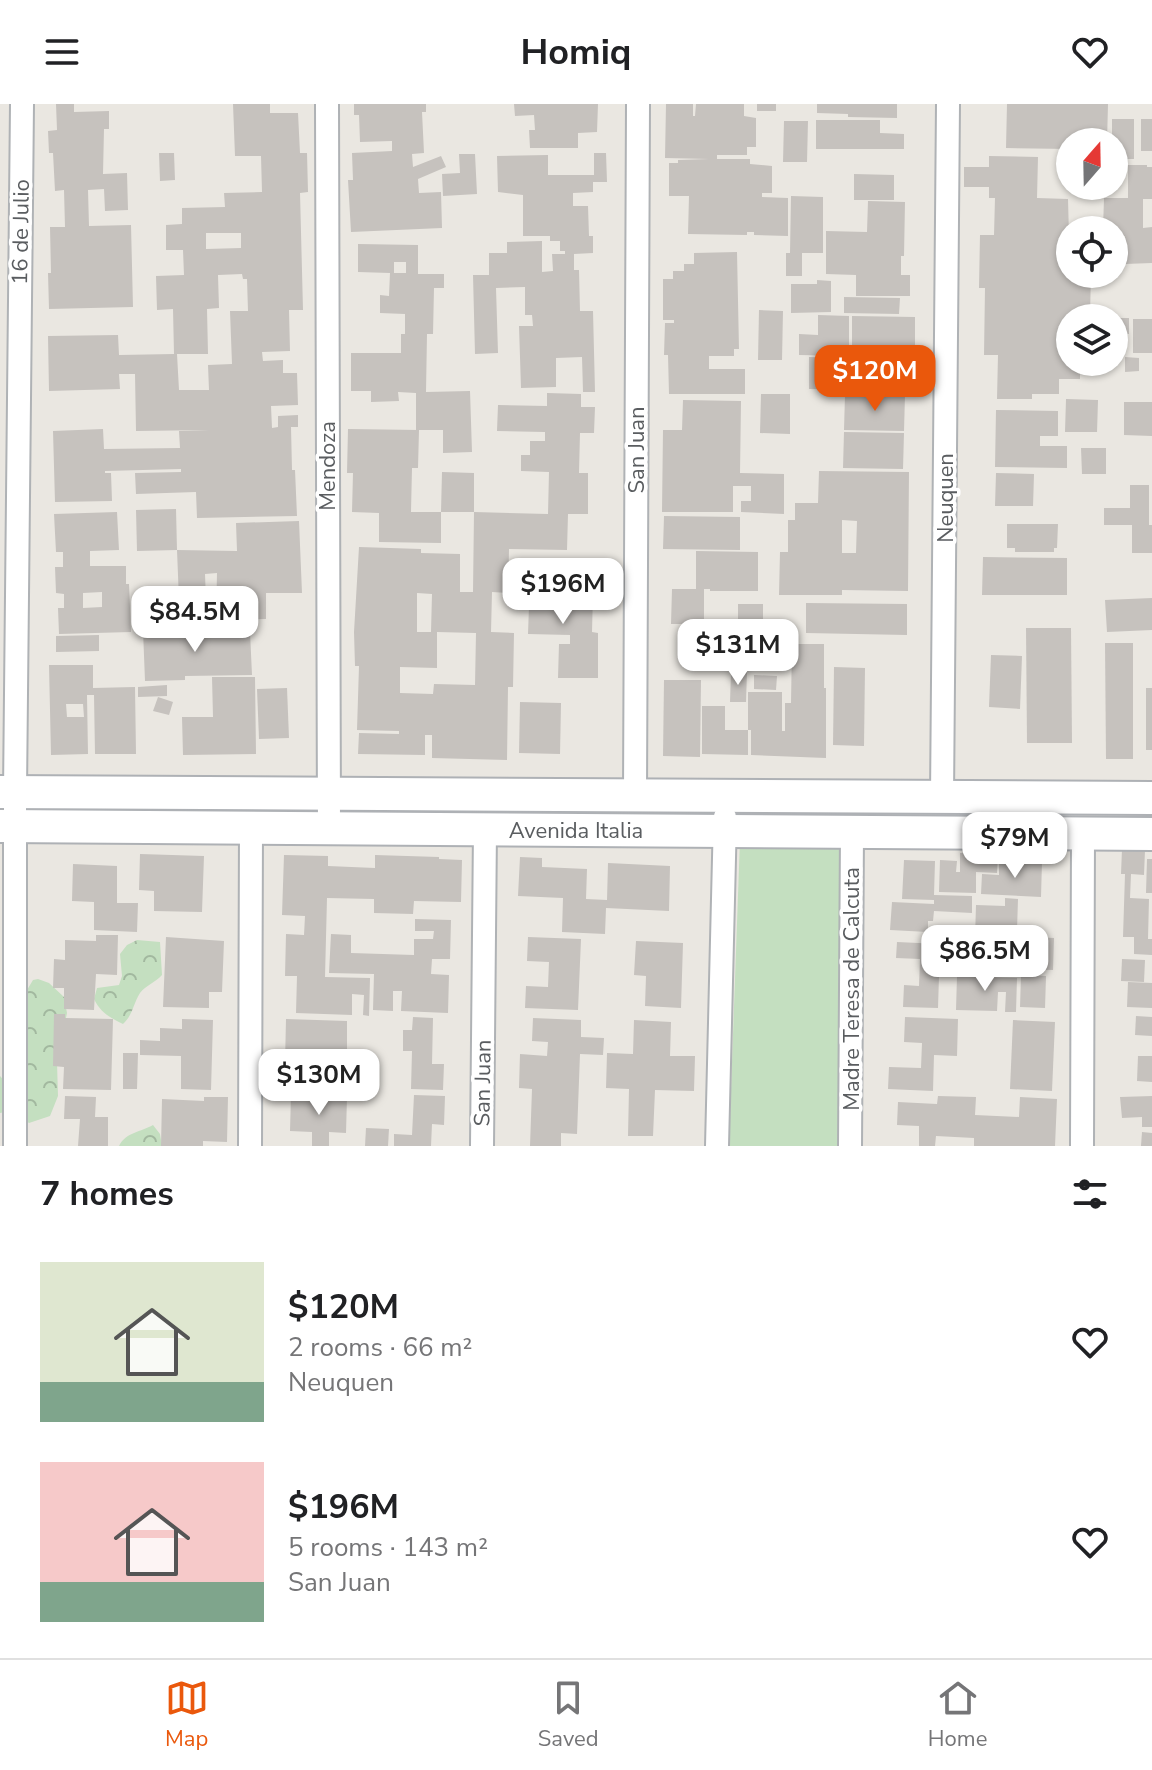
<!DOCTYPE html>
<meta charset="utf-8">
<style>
body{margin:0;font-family:"Nunito Sans",sans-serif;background:#f2f2f2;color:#202124;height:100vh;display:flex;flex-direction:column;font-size:30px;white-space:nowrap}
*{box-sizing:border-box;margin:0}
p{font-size:26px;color:#757577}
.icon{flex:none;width:44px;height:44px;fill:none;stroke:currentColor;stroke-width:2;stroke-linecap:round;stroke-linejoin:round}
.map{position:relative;height:1042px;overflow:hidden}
.drawer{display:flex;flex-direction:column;background:#fff;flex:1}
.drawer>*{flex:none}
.needle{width:52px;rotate:20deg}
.buttons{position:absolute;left:1056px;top:24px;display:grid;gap:16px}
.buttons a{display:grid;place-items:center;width:72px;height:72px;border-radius:50%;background:#fff;box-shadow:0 2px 6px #0004;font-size:40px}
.price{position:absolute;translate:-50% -68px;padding:0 18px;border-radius:16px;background:#fff;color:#222;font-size:26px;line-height:52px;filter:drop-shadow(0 2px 4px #0008)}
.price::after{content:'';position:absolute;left:50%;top:48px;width:24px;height:18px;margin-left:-12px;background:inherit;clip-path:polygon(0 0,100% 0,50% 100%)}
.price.on{background:#ea580c;color:#fff}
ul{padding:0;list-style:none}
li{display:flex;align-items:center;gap:24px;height:200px;padding:0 40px}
li span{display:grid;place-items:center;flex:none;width:224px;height:160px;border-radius:0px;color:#555}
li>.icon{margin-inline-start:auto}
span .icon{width:96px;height:96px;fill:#fffc;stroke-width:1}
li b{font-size:34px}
h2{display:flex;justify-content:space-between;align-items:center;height:96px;padding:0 40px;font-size:34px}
header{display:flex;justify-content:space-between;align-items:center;height:104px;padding:0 40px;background:#fff;font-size:36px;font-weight:700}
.tabs{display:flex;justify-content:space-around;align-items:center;height:112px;border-top:2px solid #e0e0e0;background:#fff;font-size:22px;color:#757577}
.tabs a{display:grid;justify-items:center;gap:4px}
.tabs .on{color:#ea580c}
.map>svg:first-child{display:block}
.green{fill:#c4dfc0}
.forest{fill:url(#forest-crowns)}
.building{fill:#c6c2be;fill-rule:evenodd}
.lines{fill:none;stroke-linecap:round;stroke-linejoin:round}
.street-casing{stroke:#afb2b5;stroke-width:26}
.secondary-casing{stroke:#aeb1b5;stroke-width:36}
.street{stroke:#fff;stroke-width:22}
.secondary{stroke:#fff;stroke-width:32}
.labels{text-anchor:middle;stroke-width:7;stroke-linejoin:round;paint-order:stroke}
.street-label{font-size:22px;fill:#5a5d60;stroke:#fff}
</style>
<header><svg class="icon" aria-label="menu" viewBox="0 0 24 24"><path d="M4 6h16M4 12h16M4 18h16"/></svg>Homiq<svg class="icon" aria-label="heart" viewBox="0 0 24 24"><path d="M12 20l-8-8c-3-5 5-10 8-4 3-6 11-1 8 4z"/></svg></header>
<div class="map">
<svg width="1152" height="1042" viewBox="0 0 1152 1042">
<defs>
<pattern id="forest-crowns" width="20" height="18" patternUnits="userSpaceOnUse" patternTransform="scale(2)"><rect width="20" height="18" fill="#c4dfc0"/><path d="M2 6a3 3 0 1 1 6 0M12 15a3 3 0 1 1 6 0" fill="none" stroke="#a2b89f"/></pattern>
</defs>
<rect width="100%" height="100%" fill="#eae7e1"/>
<polygon class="green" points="740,736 840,740 841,1042 729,1042"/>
<g class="forest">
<path d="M137 836 160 838 162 871C155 879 146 881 140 889 133 900 133 911 123 920 109 913 101 909 94 895L97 884 119 881 122 872 120 850 127 841Z"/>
<path d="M38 875 49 879 64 893 67 909 57 958 58 992 50 1012 29 1019C21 1013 10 1006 0 1009V972L10 983 24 891 33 876Z"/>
<path d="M153 1021 160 1030 162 1042H119C126 1028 141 1028 153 1021Z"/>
</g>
<g class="building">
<polygon points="56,0 74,0 74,8 109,7 109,25 104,25 103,70 127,69 128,106 105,107 104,85 88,86 89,122 131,121 133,203 49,205 48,169 51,169 50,123 65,123 64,86 55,87 53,49 49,49 48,27 57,26"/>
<path d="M233 0H270V9H298L300 49H307L308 88 300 89 303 206H289L290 247 262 248 263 257 283 256V269H297L298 301 271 302 272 324 278 323V312L298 311V323H291L292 366H295L297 412 197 414 196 388 136 390 135 369 181 368V365L105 367V369H111L112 397 55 398 53 327 103 325 104 345 180 344 179 327 209 326 136 327 135 270H119L120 285 49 287 48 232 118 231 119 251 174 250 173 205 157 206 156 172 184 171 183 146H166V121L182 120V104L225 103 224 89 262 88 261 52H235ZM206 129H241V144L206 145ZM242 170 243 175H247L248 207H230L232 260 208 261 209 286H179L177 250H208L207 205 219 204 218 171Z"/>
<polygon points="354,0 426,0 426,8 422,8 424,49 412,50 413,63 441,52 446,63 418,75 419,89 441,88 442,124 351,128 348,76 353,76 352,49 392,47 392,37 360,38 359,11 354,11"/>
<polygon points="514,0 598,0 597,28 578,29 578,44 530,44 529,26 535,26 534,11 515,12"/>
<polygon points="666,0 693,0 693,12 695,12 696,0 744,0 744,12 756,14 756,43 747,43 747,51 717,51 717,55 750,55 750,60 772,62 772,89 762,89 762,93 788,94 788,132 754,131 754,128 747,128 747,131 688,130 689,92 669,92 669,59 678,59 678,56 709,55 665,54"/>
<rect x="757" y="0" width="19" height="7"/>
<polygon points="817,0 897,0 897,14 848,13 848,10 817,9"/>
<polygon points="1007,0 1108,0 1107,38 1070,38 1070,45 1006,44"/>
<polygon points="1112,15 1134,15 1134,55 1114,55 1114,38 1112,38"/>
<rect x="1141" y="15" width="11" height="32"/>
<polygon points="816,16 880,16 880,29 904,30 904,45 816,45"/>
<polygon points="784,17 808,17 807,58 783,58"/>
<polygon points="159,49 174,49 175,76 160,77"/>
<polygon points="594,49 606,49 607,78 593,78 593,88 573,89 573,102 588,102 589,132 593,132 593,149 574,150 574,166 579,166 580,207 593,207 595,288 583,288 582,253 556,254 556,283 521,284 519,222 533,222 532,211 525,211 525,183 496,184 498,249 475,250 473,171 489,171 489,149 507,149 507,138 542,137 542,168 553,167 552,150 565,150 565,147 560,147 560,137 550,137 550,132 523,132 523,91 498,88 497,52 548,51 548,71 594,71"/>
<polygon points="459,50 475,50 477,90 443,92 442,70 460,69"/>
<polygon points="989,52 1038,53 1037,94 1068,95 1070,170 1091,170 1090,211 1081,211 1081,214 1070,214 1070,258 1080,258 1080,275 1059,275 1059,290 1032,290 1032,295 997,295 998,251 984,251 985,184 979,184 980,131 994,131 995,94 989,94 989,83 964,83 964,63 989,63"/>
<polygon points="1128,61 1147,61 1147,63 1152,63 1152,95 1143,95 1143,124 1152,123 1152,159 1125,160 1125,132 1114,132 1114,126 1103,126 1104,94 1128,94"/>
<polygon points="854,70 894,71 894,96 854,96"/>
<polygon points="791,92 823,93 823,149 802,149 802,172 786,172 786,149 790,149"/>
<polygon points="868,97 905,98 904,152 901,152 901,171 910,171 910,192 856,192 856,171 826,170 826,127 867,128"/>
<path d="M358 140 418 141V170H444V184H434L433 230H427L426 288 470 287 472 348 443 349V326H416V289L398 288 399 297 371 298V287H351V249H401V230H405V210L380 209V191L389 192 390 169 358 168ZM394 158H406V169H394Z"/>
<polygon points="737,148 739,245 734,245 734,252 709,252 709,265 745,265 745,290 669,290 668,251 664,251 665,219 674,219 674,216 663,216 663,175 673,175 673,167 684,167 684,160 694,160 694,149"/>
<polygon points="817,176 831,177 831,208 791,209 791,180 817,180"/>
<polygon points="844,193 900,194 899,210 844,209"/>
<polygon points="759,206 783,207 782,256 758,256"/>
<polygon points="818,211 849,212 849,252 799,251 799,230 818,231"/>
<polygon points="852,212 915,213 915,249 873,248 873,252 852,252"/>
<rect x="1114" y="214" width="15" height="16"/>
<rect x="1133" y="215" width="19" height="34"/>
<polygon points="809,253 846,254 846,256 900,257 900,282 871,281 872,286 809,285"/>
<polygon points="1125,253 1139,254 1139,267 1125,268"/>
<path d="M547 289 581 290V303H595L594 329H580L579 369H588V410H568L567 446 509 445 508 489 492 488 491 528 514 529 513 583H508L507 656 432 654V631H425V651L358 650 359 629 399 630V627L357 626 359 562H355L354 528 359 443 421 445V449L460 450V488H473L474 408 548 410 549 368 521 367V351H530V337H545V328L497 327 498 301 547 302ZM417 489 432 490 431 528H417ZM437 528 476 529 475 581 434 580 433 590 400 589V563L437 564Z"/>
<polygon points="761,290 790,290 790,330 760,329"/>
<polygon points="845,291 905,291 904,327 844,326"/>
<polygon points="1066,295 1098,296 1097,328 1065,328"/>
<polygon points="683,296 741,297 740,369 784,370 784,410 741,408 741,397 751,397 751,382 733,382 733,408 662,408 663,326 682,326"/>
<polygon points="1124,298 1152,298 1152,332 1124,331"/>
<polygon points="996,306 1058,307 1058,332 1040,332 1040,342 1067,342 1067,364 995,363"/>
<polygon points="348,325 419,326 418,364 412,364 411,408 441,408 441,439 379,438 379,409 352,408 353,369 347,369"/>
<polygon points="844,328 904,329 903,365 843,364"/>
<polygon points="1081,344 1106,344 1106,370 1082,370"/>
<path d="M819 367 909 368 908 487 842 486V491H779L780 448H788V416H795V399H818ZM842 416 857 417 856 449H842Z"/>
<polygon points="442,368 474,369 474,408 441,408"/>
<polygon points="996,369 1034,370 1033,402 995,402"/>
<polygon points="1130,381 1149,381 1149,421 1152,421 1152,449 1132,449 1132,421 1104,421 1104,404 1130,404"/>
<polygon points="176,405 177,446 137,447 136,406"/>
<path d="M117 408 119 446 90 447V462H126V480H129L131 528 59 530 58 504H64V490L56 489 55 463H63V448H56L54 410ZM102 488V503L83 504V489Z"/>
<polygon points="664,412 740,413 740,446 663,445"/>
<polygon points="299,417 302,489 266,489 266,515 216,516 217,469 205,470 206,496 179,496 177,446 237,447 236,419"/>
<polygon points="1007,420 1058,420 1057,444 1054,444 1054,448 1015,448 1015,444 1007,444"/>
<polygon points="696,447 758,448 758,487 710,487 710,485 704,485 704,520 671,520 672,485 696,485"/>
<polygon points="983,453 1067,454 1067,491 982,491"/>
<polygon points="516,473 540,474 539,486 561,487 561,494 578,494 578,489 593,489 592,528 598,529 598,574 558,574 559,540 570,540 570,531 528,530 529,502 516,502"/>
<polygon points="1152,494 1152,526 1107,528 1105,496"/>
<polygon points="806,499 907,500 907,531 806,529"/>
<rect x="738" y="500" width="25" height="18"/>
<polygon points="1026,524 1071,524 1072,639 1027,639"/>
<polygon points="183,525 184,529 250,528 252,571 185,572 185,576 145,577 143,526"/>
<polygon points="701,529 748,531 748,554 701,554"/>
<polygon points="99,531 99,547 56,548 56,532"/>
<polygon points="1105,539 1133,539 1133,655 1106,655"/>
<polygon points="792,540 824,540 824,584 826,584 826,654 751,651 751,626 748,626 748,588 782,588 782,627 785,627 785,599 791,599"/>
<polygon points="991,551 1022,552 1020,605 989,603"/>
<path d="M49 561H93V584L135 583 136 650H95L94 591H87L88 650 51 651ZM66 600H83L84 613H67Z"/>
<polygon points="834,563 865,564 864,642 833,641"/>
<polygon points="731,568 747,568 746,598 730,598"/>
<polygon points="754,571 777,572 776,586 754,585"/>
<polygon points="212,573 255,573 256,650 183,651 182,613 213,613"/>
<polygon points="664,576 701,576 700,653 663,652"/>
<polygon points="167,581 167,592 138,593 138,583"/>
<polygon points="287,584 289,634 259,635 257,585"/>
<rect x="1146" y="584" width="6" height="62"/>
<polygon points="158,593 173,598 169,611 153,607"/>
<polygon points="520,598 561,599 560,650 519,649"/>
<polygon points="702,602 725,602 725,626 748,626 748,651 702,650"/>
<polygon points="1122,745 1145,746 1144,771 1131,770 1130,794 1149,795 1148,835 1152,835 1152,851 1134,850 1134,833 1123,833 1125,770 1121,770"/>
<polygon points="960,749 998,749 997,769 976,768 976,789 939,788 940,756 957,757 956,768 960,768"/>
<polygon points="140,750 204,752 202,808 154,807 154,787 139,786"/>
<polygon points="284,751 328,752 328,762 375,764 375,751 439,753 439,755 462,756 461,798 414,797 413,810 374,809 374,795 327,794 325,873 370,874 369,912 363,911 364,891 352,890 352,911 296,909 297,872 285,872 286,830 304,831 305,812 282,811"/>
<polygon points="520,753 542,754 542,763 587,765 586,795 607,796 608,759 670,762 669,807 606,804 605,830 562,828 563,794 518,792"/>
<polygon points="1147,755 1152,755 1152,789 1146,789"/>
<polygon points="904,756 935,757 934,791 972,792 972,809 934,807 933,817 928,817 928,828 890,826 892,798 934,800 934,796 902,795"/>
<polygon points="999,757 1042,758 1041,793 981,790 982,770 999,771"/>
<polygon points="73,760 117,762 117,799 138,799 137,828 94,826 94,798 72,797"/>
<polygon points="1005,794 1018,795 1017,826 1004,825 1004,835 975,834 976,801 1005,802"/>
<polygon points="415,815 451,816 450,855 432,855 431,870 449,871 448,909 401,907 402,887 393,887 393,907 373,906 374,870 329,869 331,830 351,831 351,849 414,851 414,835 433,835 434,827 415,827"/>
<polygon points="96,831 118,831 117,871 96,870 94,906 64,905 64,884 53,884 54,855 65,856 65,836 96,837"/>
<polygon points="1012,832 1054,834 1053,866 1012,865"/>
<polygon points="166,833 224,837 222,888 209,888 209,904 163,903"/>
<polygon points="528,833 581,835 578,906 525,904 526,882 548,883 549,858 527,857"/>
<polygon points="636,837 683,839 681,904 645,902 646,872 634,871"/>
<polygon points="897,838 940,840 938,904 903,903 904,881 919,882 920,855 896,854"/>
<polygon points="1122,855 1145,856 1144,878 1121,877"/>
<polygon points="1021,871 1046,872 1045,904 1020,903"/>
<polygon points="957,872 1017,874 1016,908 1005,908 1006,888 998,888 997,907 956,906"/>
<polygon points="1128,878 1152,879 1152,904 1127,903"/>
<polygon points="54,910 65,910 65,914 113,915 111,986 63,985 64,963 53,962"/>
<polygon points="1136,912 1152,913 1152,932 1135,931"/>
<polygon points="413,913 433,914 432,960 444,960 443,986 411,985 412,947 403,947 403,926 412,926"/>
<polygon points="905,913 958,915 957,952 934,951 933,987 888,985 889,963 921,964 922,939 904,938"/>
<polygon points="533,914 581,916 581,933 604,934 603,951 580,950 577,1030 561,1029 561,1042 530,1042 532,985 519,984 520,950 547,952 548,938 532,937"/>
<polygon points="182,915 213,916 211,986 181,985 181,952 140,951 140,936 160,937 160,924 182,925"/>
<polygon points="286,915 347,917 347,947 373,948 372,970 346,970 346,983 296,981 297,959 285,959"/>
<polygon points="634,916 671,918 670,952 695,952 694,987 655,986 653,1032 628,1032 629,985 606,984 607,949 633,950"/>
<polygon points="1013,916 1055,918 1052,987 1010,985"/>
<polygon points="123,949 138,949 137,985 123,985"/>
<polygon points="1138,952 1152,952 1152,978 1137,977"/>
<polygon points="291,991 347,993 346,1029 329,1028 329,1042 312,1042 312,1028 290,1027"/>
<polygon points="414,991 445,992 444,1021 432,1020 431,1042 394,1042 394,1030 412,1031"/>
<polygon points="65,992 96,993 95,1013 108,1013 108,1042 78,1042 80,1015 64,1015"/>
<polygon points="938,992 976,993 975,1011 1019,1013 1020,993 1057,995 1055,1042 974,1042 974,1034 936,1032 935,1042 919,1042 919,1022 897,1021 898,998 937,1000"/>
<polygon points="1152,992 1152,1023 1142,1023 1142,1013 1122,1014 1120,993"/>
<polygon points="204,993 228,993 227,1038 203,1037 203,1042 161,1042 162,995 204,997"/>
<polygon points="366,1024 389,1025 388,1042 365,1042"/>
<polygon points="1142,1028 1152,1029 1152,1042 1141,1042"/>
</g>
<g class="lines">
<g class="street-casing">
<g id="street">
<polyline points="327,0 329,724"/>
<polyline points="635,691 638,0"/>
<polyline points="942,693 948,0"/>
<polyline points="15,1042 15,688 22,0"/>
<polyline points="250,1042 251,723"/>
<polyline points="482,1042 485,725"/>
<polyline points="717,1042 725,713"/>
<polyline points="850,1042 852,728"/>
<polyline points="1082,1042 1083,730"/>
</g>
</g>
<g class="secondary-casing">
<g id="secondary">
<polyline points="0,688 1152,694"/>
<polyline points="0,722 1152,730"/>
</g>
</g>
<use href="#street" class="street"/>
<use href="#secondary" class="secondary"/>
</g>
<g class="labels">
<g class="street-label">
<text transform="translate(20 128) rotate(-89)" y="8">16 de Julio</text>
<text transform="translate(636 346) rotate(-90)" y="8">San Juan</text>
<text transform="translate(327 362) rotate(-90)" y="8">Mendoza</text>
<text transform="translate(945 394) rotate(-90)" y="8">Neuquen</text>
<text x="576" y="734">Avenida Italia</text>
<text transform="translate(851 885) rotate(-90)" y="8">Madre Teresa de Calcuta</text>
<text transform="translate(482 979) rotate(-89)" y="8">San Juan</text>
</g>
</g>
</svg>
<div class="buttons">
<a><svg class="needle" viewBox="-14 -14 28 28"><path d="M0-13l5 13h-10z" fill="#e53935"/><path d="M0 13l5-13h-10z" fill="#757577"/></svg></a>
<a><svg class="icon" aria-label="locate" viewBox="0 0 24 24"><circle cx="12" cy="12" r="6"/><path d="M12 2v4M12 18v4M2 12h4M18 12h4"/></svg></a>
<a><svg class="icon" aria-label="layers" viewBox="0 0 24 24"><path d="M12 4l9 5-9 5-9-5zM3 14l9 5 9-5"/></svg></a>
</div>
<b class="price on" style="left:875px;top:309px">$120M</b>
<b class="price" style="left:563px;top:522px">$196M</b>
<b class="price" style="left:195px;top:550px">$84.5M</b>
<b class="price" style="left:738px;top:583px">$131M</b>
<b class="price" style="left:1015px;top:776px">$79M</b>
<b class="price" style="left:985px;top:889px">$86.5M</b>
<b class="price" style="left:319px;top:1013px">$130M</b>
</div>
<section class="drawer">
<h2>7 homes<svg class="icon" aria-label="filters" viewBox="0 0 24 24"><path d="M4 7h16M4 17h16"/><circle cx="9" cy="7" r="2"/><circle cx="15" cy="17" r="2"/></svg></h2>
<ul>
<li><span style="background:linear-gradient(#dfe7d0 75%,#7fa58c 0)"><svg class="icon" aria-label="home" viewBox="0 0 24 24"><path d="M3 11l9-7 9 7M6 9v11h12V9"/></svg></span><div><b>$120M</b><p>2 rooms · 66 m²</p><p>Neuquen</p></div><svg class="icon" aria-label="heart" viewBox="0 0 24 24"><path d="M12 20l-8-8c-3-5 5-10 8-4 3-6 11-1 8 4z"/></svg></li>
<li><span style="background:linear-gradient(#f6c9c9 75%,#7fa58c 0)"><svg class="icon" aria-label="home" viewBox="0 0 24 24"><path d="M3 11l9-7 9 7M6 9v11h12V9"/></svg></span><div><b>$196M</b><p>5 rooms · 143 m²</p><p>San Juan</p></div><svg class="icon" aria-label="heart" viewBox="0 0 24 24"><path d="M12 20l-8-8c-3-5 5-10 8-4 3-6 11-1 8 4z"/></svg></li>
</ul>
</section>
<nav class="tabs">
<a class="on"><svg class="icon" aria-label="map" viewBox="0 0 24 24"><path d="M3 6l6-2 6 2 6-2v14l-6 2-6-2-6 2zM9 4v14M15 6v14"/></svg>Map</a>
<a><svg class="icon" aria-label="saved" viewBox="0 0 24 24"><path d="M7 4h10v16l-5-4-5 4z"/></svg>Saved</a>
<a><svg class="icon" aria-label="home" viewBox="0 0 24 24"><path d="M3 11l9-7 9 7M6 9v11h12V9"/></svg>Home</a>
</nav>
